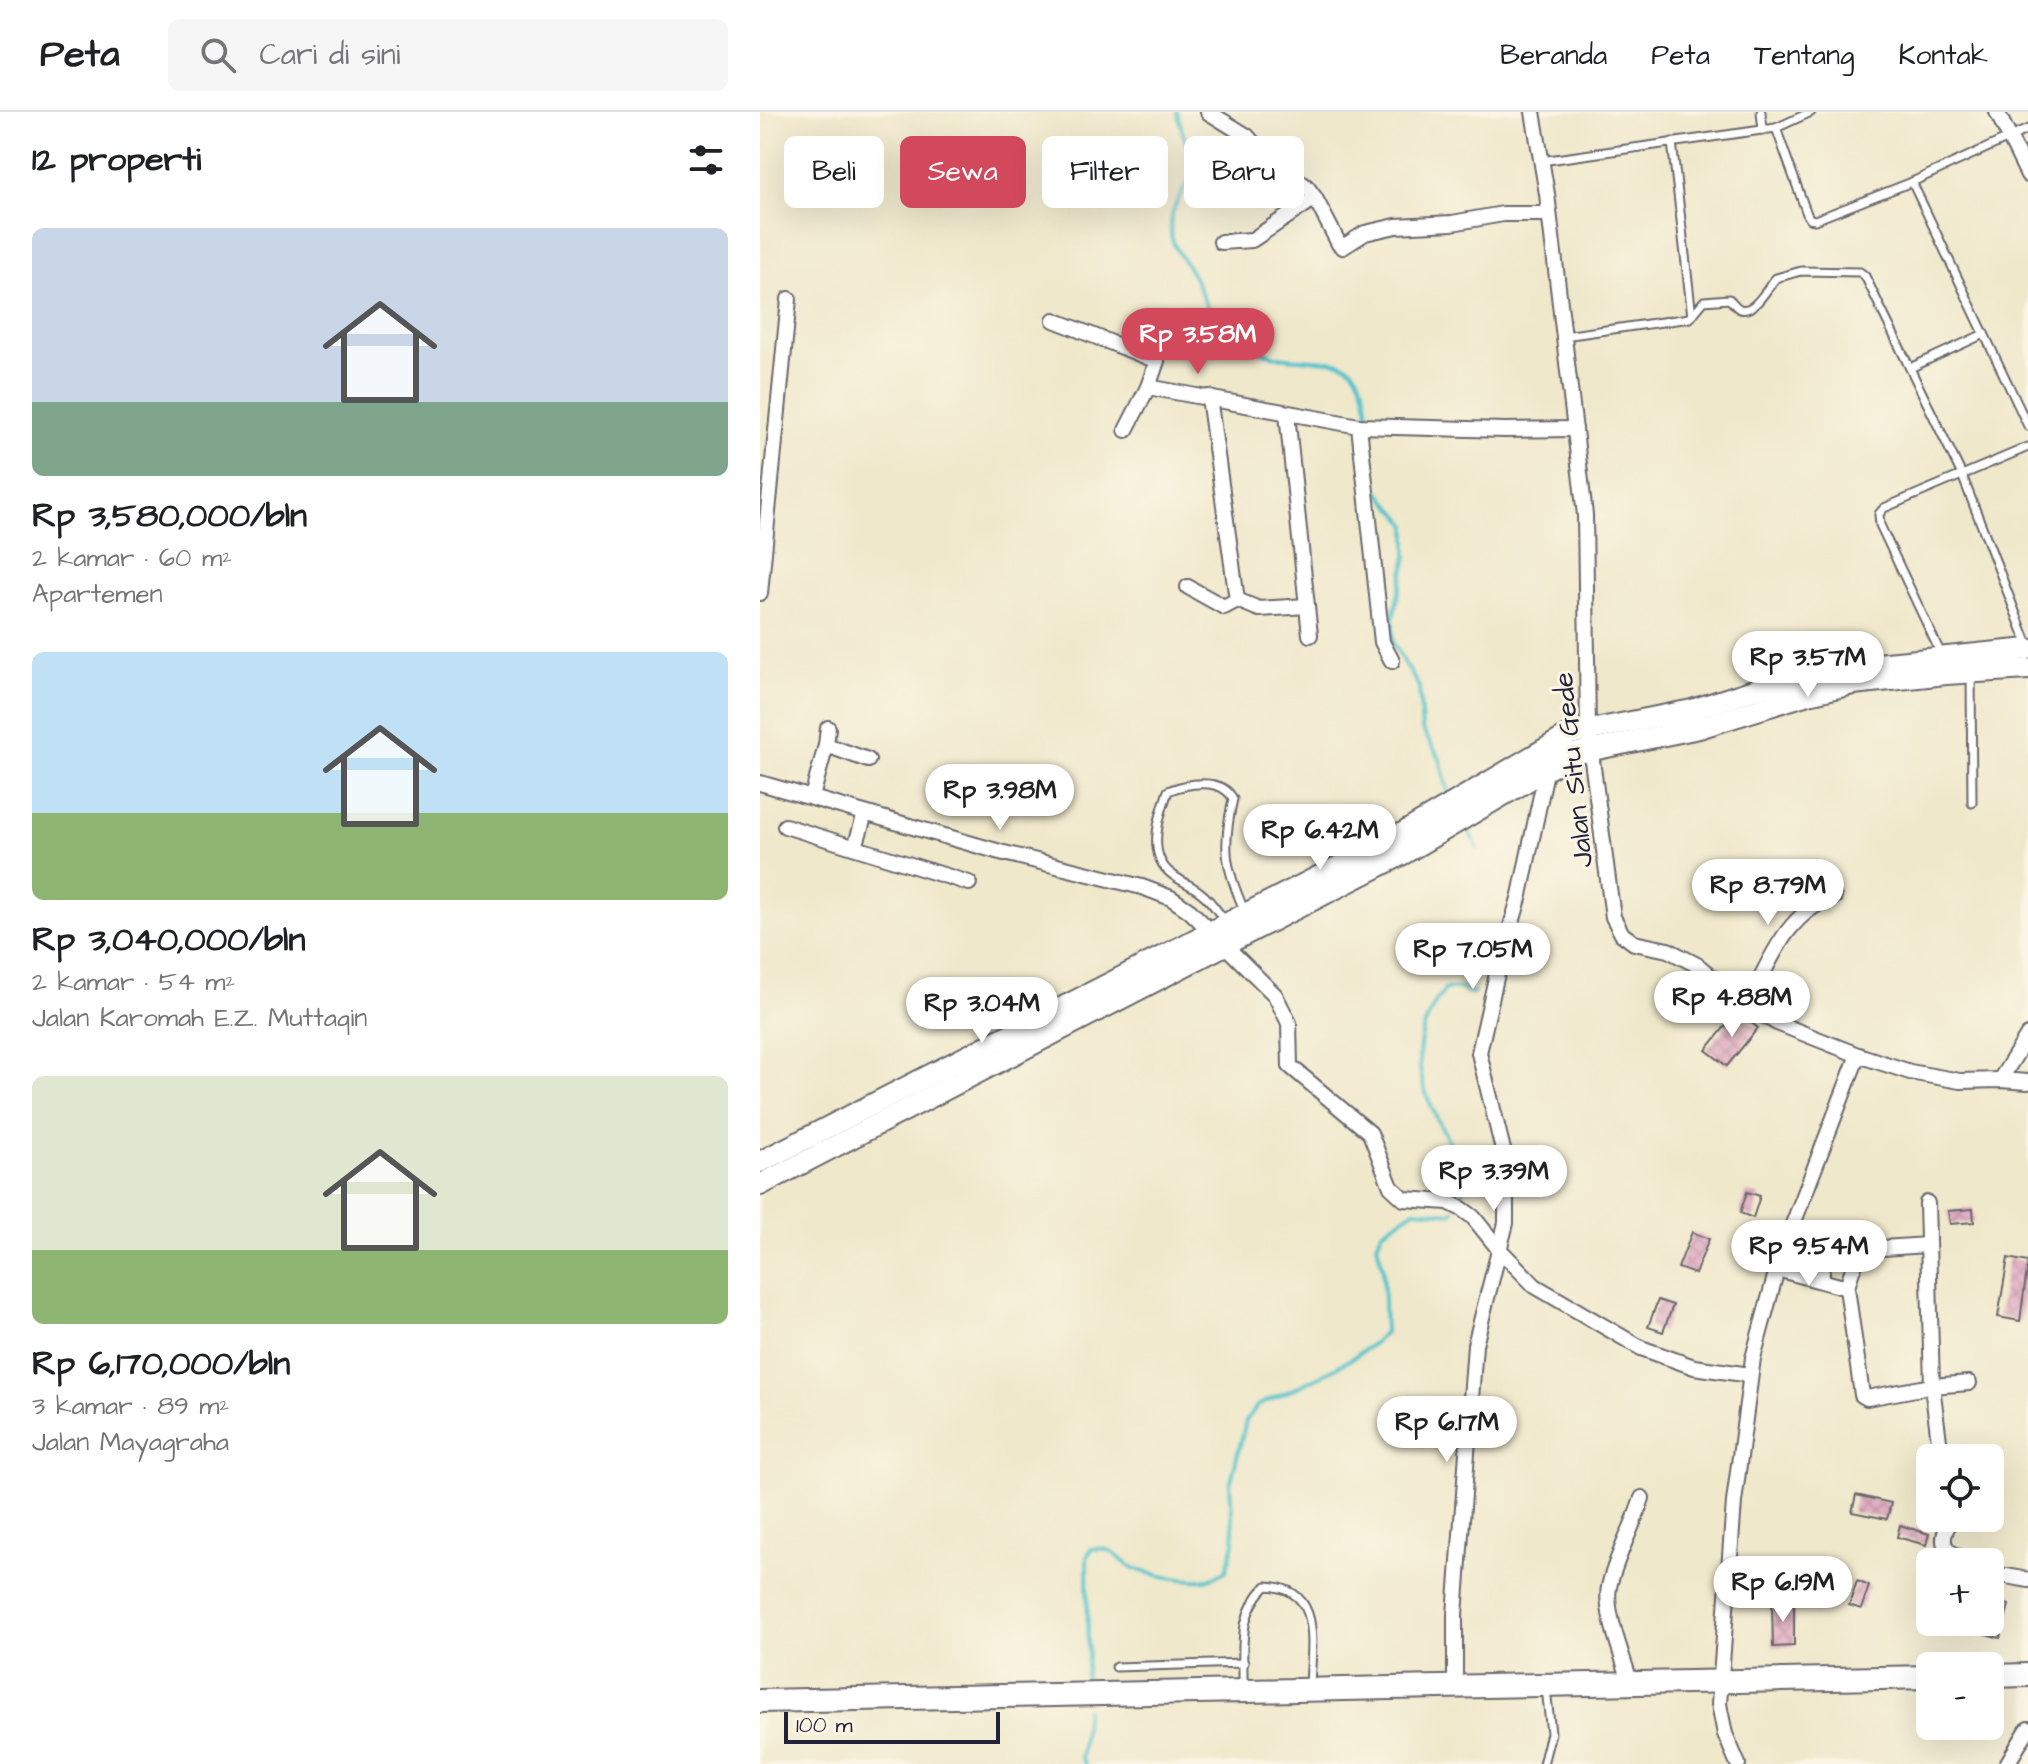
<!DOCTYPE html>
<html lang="id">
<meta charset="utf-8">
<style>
body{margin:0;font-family:"Architects Daughter",sans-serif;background:#f6f6f6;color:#202124;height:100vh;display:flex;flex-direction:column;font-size:30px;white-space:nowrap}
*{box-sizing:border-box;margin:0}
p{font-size:26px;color:#757577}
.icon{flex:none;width:44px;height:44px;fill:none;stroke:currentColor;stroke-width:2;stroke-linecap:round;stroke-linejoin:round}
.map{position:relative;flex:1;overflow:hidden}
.drawer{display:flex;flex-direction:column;background:#fff;width:760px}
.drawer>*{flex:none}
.guide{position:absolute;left:24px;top:24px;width:760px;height:72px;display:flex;gap:16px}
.tools{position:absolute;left:1156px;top:1332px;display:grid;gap:16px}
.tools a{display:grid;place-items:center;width:88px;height:88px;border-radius:12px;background:#fff;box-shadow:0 8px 32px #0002;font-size:40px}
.scale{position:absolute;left:24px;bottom:20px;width:216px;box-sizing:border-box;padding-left:8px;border:4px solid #22223b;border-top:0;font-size:22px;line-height:28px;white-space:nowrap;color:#22223b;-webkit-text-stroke:6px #fcf5e5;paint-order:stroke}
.price{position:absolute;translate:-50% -68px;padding:0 18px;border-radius:28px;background:#fff;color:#222;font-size:26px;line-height:52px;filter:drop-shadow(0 2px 4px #0008)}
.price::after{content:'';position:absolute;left:50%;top:48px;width:24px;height:18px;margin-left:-12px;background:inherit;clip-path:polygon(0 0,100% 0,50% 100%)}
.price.on{background:#d1495b;color:#fff}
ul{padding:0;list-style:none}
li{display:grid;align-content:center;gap:16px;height:424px;padding:0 32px}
li span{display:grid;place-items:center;height:248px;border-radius:12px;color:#555}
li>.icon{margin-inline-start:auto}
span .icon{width:144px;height:144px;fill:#fffc;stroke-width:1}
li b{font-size:34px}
h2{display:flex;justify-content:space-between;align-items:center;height:96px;padding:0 32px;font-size:34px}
.tag{padding:0 28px;border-radius:12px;background:#fff;box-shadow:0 8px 32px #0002;font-size:28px;line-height:72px}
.tag.on{background:#d1495b;color:#fff}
header{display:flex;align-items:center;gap:48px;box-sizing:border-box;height:112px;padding:0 40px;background:#fff;border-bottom:2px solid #e0e0e0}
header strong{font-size:38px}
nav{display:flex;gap:44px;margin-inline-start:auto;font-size:28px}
.search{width:560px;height:72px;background:#f6f6f6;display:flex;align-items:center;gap:20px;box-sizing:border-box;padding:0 28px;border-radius:12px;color:#757577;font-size:30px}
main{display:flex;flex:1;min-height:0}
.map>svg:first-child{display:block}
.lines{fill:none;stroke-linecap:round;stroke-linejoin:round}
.stream{stroke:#55c3cb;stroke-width:4}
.building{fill:url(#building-cross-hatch)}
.lane-casing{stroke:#6a676d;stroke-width:11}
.street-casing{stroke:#6a676d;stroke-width:18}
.secondary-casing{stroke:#6a676d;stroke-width:24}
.primary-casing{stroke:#6a676d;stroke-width:26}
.lane{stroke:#fff;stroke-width:7}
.street{stroke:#fff;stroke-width:14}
.secondary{stroke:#fff;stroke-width:20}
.primary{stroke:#fff;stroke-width:22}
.labels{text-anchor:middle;stroke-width:6;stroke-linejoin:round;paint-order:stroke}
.street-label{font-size:28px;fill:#22223b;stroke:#fcf5e5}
</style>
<header>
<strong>Peta</strong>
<div class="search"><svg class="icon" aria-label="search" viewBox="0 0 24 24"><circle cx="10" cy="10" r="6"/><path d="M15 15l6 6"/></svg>Cari di sini</div>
<nav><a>Beranda</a><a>Peta</a><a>Tentang</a><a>Kontak</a></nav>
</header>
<main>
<section class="drawer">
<h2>12 properti<svg class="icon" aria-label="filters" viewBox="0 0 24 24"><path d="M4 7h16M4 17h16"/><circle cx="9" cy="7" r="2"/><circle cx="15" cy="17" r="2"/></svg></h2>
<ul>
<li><span style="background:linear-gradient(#c9d6e8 70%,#7fa58c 0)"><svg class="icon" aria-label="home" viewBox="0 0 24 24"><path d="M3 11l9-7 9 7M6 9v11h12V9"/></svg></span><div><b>Rp 3,580,000/bln</b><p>2 kamar · 60 m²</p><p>Apartemen</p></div></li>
<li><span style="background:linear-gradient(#bfe0f5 65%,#8fb573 0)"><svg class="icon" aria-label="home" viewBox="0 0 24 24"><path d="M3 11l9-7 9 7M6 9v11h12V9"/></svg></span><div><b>Rp 3,040,000/bln</b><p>2 kamar · 54 m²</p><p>Jalan Karomah E.Z. Muttaqin</p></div></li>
<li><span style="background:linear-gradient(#dfe7d0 70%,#8fb573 0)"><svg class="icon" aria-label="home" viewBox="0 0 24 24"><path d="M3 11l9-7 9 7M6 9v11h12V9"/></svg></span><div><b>Rp 6,170,000/bln</b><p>3 kamar · 89 m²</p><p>Jalan Mayagraha</p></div></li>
</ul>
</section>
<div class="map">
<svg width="1268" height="1652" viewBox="0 0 1268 1652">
<defs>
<pattern id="building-cross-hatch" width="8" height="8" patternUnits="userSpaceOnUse" patternTransform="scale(2)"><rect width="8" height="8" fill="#e1aec3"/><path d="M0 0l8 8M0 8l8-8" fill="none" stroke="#c195a8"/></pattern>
</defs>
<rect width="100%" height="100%" fill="#fcf5e5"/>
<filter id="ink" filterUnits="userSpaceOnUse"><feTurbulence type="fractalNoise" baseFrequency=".0125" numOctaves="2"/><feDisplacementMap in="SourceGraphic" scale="16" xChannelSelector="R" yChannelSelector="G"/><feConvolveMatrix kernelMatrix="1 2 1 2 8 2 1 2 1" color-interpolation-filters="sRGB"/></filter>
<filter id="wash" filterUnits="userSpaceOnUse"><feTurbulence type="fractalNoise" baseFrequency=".006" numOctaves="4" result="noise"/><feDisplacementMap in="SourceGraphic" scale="32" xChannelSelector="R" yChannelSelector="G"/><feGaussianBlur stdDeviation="1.8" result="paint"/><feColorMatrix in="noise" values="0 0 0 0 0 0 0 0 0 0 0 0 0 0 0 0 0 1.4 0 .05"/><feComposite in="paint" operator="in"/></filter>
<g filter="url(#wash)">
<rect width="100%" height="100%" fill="#efe8cb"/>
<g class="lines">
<g class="stream">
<path d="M417 0 434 60C423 80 408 97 411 122 413 136 424 148 431 160 440 174 443 191 453 204 468 223 492 237 515 244 534 250 579 244 592 257 605 270 607 292 609 310"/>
<polyline points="609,318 612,365 617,378 647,412 647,444 633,506 633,531 659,575 662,617 680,647 690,686"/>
<polyline points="706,714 718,737"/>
<path d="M699 1091C729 1041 609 975 685 877L701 876 707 880 714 881"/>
<path d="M325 1569 328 1544 327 1445 331 1437C358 1434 355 1448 374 1456 389 1463 434 1471 449 1467 455 1465 461 1461 466 1459L474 1431 470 1373 486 1309 497 1294C541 1273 590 1254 625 1221L623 1157 617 1133 622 1120 655 1098 691 1101 694 1098"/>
<polyline points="325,1652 321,1646 326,1597"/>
</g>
</g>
<g id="blocks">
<g class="building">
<polygon points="977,900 998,916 967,954 946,938"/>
<polygon points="987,1080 1000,1084 993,1106 980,1101"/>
<polygon points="1213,1097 1214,1110 1190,1112 1188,1099"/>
<polygon points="932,1120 949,1127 935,1162 918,1156"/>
<polygon points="1248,1146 1268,1150 1260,1209 1238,1205"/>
<polygon points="898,1188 913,1193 903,1220 888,1215"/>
<polygon points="1096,1383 1131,1391 1127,1407 1092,1400"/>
<polygon points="1140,1413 1169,1422 1166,1433 1137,1425"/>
<polygon points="1097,1469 1109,1474 1101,1497 1089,1493"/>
<polygon points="1230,1488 1249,1493 1240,1526 1197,1514 1197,1510 1230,1510"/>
<polygon points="1034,1489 1034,1534 1013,1535 1012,1491"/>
</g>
</g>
</g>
<g filter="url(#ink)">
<use href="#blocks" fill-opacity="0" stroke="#6a676d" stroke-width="2"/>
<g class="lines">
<g class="lane-casing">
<g id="lane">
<polyline points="1001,0 1003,18"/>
<polyline points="1051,0 1016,16 1047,102 1050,107 1055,108 1152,70 1268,17"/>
<polyline points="912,30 932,204"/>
<polyline points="781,49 1016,16"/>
<polyline points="1152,70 1268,314"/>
<path d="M804 224 930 206 944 189 969 187C973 190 975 195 980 197 995 202 1008 174 1016 166L1041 159 1100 160 1105 164 1202 363 1268 533"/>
<polyline points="1150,256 1224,222"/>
<polyline points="1181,542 1120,413 1119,402 1124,396 1268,335"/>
<polyline points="1211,561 1212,691"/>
<path d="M465 809C458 800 450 787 440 780 430 772 417 768 408 759 387 739 400 702 408 679 427 671 462 665 473 687 462 736 465 755 485 800"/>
<polyline points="356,1555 484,1551"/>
<path d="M483 1577C484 1538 476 1504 506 1474 564 1476 551 1534 550 1575"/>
<polyline points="783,1652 791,1621 786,1576"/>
</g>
</g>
<g class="street-casing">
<g id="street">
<polyline points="448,0 487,24 504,43 547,75 555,86"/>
<polyline points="773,0 787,82 825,403 828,618 853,805 862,822 874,831 908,838 937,853 982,890 1017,911 1098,943 1150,960 1200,969 1240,968 1268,970"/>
<polyline points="1237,0 1268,63"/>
<polyline points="461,130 492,128 555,86 579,132 583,135 605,121 636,114 692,111 743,102 789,102"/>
<polyline points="294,208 397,249 388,275 599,314 745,318 815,317"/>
<polyline points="527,302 550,523"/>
<polyline points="599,314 622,530 632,549"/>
<polyline points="366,318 388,275"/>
<polyline points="428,475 464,495 477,488 449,285"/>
<polyline points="0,481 29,187"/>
<polyline points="477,488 499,497 547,494"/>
<polyline points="66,633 68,616"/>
<polyline points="0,671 240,740 382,775 411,786 430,799 515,883 529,911 530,954 610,1021 631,1075 644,1087 688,1090 702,1097 713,1105 738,1136 775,1174 881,1236 934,1255 990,1263"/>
<polyline points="52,685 66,633 108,648"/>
<polyline points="25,714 209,771"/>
<polyline points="95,735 105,702"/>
<path d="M987 893C1009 852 1026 800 1074 785"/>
<polyline points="1240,968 1268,923"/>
<polyline points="1167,1091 1172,1274 1179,1329"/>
<path d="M1167 1133 1108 1137C1096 1144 1090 1163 1087 1176L1102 1283 1107 1286 1172 1274 1209 1271"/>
<polyline points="1020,1146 1062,1160"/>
<polyline points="1017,1157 1087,1176"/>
<path d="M1192 1406C1177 1431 1183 1438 1207 1450"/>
<polyline points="1230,1461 1268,1468"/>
<path d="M871 1573C864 1547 844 1500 849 1475 855 1446 873 1416 882 1386"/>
<polyline points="695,1575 695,1503 715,1233 746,1111 746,1050 719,941 736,866 760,783 787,655"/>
<polyline points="978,1652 965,1622 959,1592 974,1390 993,1246 1020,1146 1098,943"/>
<polyline points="1247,1652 1268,1617"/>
</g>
</g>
<g class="secondary-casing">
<g id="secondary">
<polyline points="0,1050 636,725 810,622 932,598 997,577 1087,555 1268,537"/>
<polyline points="0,1073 525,802 645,741 813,642 939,616 1048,582 1093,572 1186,562 1268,557"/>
</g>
</g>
<g class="primary-casing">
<g id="primary">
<polyline points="1230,1564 1268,1563"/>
<polyline points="0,1589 1170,1565"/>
</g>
</g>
<use href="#lane" class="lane"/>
<use href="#street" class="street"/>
<use href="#secondary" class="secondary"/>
<use href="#primary" class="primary"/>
</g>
</g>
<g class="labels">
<g class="street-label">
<text transform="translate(812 658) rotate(-96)" y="10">Jalan Situ Gede</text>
</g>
</g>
</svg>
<div class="tools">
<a><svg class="icon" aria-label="locate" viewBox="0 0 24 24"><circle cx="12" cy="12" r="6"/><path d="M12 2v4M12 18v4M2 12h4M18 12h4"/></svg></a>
<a>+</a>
<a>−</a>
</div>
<div class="scale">100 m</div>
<b class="price on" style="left:438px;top:264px">Rp 3.58M</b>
<b class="price" style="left:1048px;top:587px">Rp 3.57M</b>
<b class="price" style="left:240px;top:720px">Rp 3.98M</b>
<b class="price" style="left:560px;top:760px">Rp 6.42M</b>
<b class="price" style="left:1008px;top:815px">Rp 8.79M</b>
<b class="price" style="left:713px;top:879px">Rp 7.05M</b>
<b class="price" style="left:972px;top:927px">Rp 4.88M</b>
<b class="price" style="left:222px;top:933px">Rp 3.04M</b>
<b class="price" style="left:734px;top:1101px">Rp 3.39M</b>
<b class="price" style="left:1049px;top:1176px">Rp 9.54M</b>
<b class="price" style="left:687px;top:1352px">Rp 6.17M</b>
<b class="price" style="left:1023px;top:1512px">Rp 6.19M</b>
<div class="guide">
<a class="tag">Beli</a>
<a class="tag on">Sewa</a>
<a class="tag">Filter</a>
<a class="tag">Baru</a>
</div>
</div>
</main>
